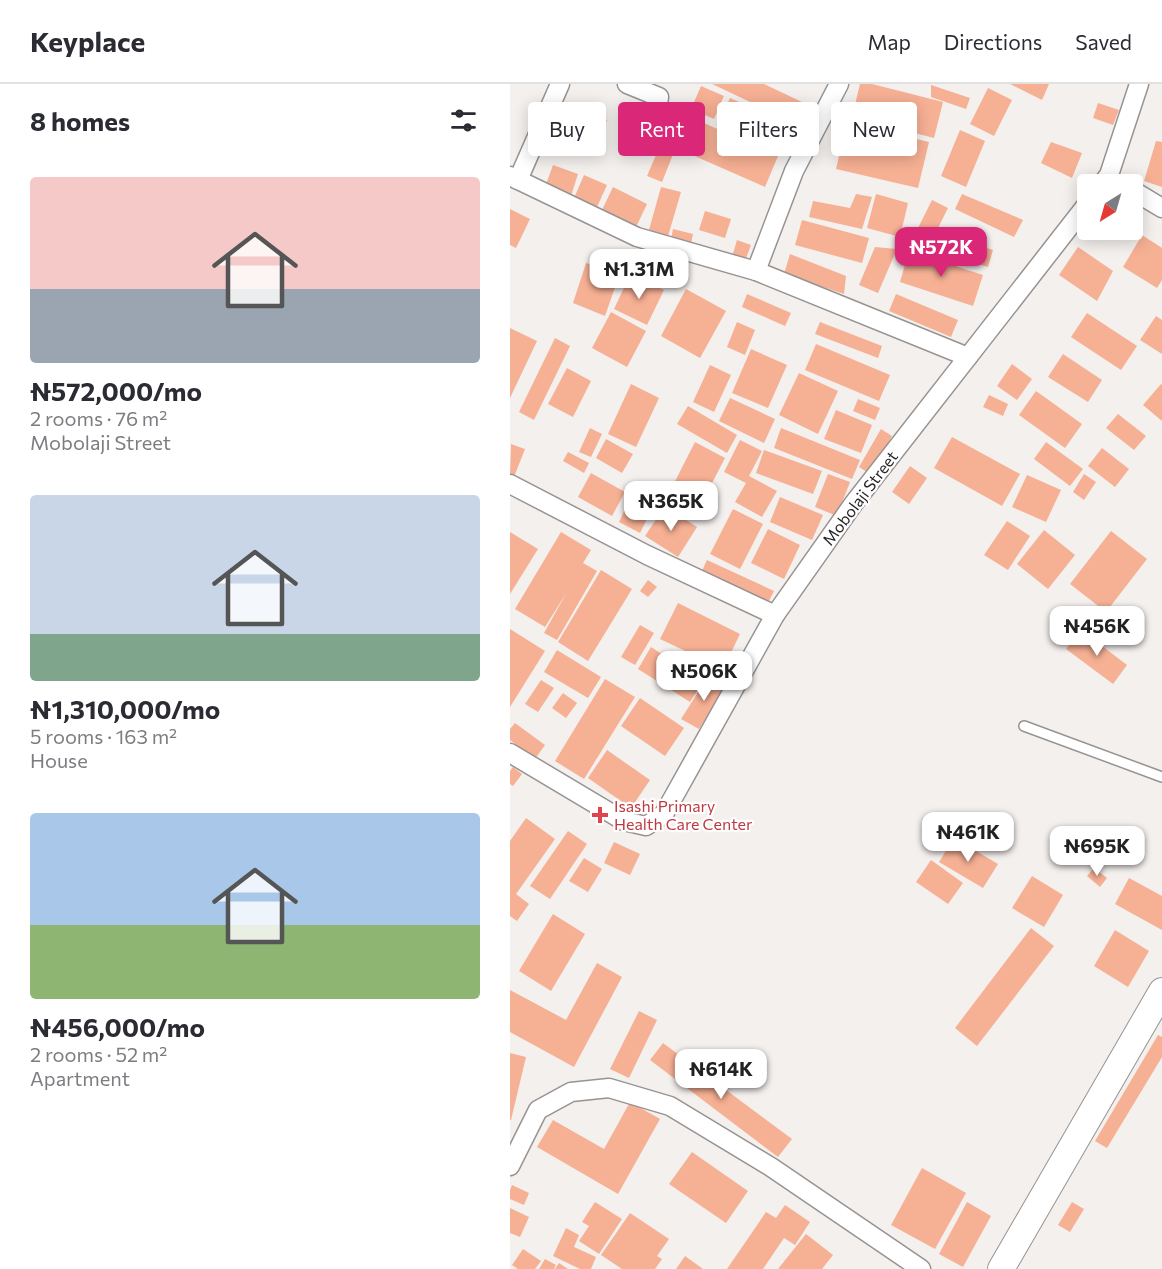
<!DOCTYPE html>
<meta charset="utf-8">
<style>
body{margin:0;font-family:Commissioner,sans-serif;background:#f7f7f7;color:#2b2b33;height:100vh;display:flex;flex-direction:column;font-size:22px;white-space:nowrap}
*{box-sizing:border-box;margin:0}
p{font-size:20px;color:#7c7c81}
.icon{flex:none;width:33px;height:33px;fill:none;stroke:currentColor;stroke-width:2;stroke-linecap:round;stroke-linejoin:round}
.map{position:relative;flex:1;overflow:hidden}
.panel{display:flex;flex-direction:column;background:#fff;width:510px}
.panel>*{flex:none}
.guide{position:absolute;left:18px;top:18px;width:543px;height:54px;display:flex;gap:12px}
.needle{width:39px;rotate:217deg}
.controls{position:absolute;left:567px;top:90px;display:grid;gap:12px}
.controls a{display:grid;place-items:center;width:66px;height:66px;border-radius:6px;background:#fff;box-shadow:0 3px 15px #0003;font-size:30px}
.price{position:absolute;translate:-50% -51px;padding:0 14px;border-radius:12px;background:#fff;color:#222;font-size:20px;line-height:39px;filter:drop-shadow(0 2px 3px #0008)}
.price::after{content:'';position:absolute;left:50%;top:36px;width:18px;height:14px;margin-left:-9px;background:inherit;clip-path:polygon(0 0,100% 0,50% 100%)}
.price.current{background:#db2777;color:#fff}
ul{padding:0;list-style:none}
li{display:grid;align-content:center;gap:12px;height:318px;padding:0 30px}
li span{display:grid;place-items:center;height:186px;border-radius:6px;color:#555}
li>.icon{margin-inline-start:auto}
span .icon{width:108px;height:108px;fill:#fffc;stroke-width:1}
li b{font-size:26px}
h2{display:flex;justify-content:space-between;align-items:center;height:72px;padding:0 30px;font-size:26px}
.chip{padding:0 21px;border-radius:6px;background:#fff;box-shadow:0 3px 15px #0003;font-size:21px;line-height:54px}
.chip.current{background:#db2777;color:#fff}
header{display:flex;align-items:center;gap:36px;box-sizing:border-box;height:84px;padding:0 30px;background:#fff;border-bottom:2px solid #e1e1e2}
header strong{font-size:28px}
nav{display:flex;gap:33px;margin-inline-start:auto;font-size:21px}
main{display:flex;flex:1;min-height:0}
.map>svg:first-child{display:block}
.building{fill:#f6b094}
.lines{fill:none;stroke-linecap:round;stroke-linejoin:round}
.lane-casing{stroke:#979392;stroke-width:12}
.street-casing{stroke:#979392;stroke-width:21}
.secondary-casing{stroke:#979392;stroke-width:28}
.lane{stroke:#fff;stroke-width:9}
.street{stroke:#fff;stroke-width:18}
.secondary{stroke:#fff;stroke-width:26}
.health-dot{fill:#e0444e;stroke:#fffefe;stroke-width:2}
.labels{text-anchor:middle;stroke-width:4.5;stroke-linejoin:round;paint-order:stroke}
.street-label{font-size:16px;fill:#272525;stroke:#fffefe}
.health-label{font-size:16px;fill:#be3a42;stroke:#fffefe;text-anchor:start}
</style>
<header>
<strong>Keyplace</strong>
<nav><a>Map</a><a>Directions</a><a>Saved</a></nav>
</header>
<main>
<section class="panel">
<h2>8 homes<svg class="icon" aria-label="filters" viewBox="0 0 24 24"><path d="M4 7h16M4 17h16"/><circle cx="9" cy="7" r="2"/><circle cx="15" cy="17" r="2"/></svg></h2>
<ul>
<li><span style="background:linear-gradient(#f6c9c9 60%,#9aa5b1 0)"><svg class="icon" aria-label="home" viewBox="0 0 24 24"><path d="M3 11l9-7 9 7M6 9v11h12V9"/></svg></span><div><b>₦572,000/mo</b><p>2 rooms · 76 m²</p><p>Mobolaji Street</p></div></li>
<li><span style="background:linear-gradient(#c9d6e8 75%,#7fa58c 0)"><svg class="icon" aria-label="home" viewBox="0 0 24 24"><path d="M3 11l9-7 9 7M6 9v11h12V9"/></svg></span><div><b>₦1,310,000/mo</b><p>5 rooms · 163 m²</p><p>House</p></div></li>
<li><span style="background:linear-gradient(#a9c7e8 60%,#8fb573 0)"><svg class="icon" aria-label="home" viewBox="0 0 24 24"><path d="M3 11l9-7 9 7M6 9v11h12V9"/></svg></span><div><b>₦456,000/mo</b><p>2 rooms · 52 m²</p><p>Apartment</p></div></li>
</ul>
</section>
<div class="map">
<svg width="652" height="1185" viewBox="0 0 652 1185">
<rect width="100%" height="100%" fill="#f4f0ee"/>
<g class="building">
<polygon points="202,0 254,0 292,18 283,38"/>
<polygon points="350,0 362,0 433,18 424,54 342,33"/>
<polygon points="500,0 539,0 532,16"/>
<polygon points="421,1 460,14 456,25 421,13"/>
<polygon points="191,2 214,12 204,35 181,25"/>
<polygon points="478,4 502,16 484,52 460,40"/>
<polygon points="220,14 280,41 269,66 209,39"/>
<polygon points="588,19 609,26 603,41 583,34"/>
<polygon points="59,21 97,36 86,65 48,50"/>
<polygon points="185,35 268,72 255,103 171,66"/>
<polygon points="337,38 419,58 408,104 326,85"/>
<polygon points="450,46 475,57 456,103 431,92"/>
<polygon points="152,57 166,63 152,98 137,92"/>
<polygon points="646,57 652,58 652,103 634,97"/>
<polygon points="541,58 572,69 562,94 531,79"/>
<polygon points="43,81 68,90 61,112 35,103"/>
<polygon points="74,91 97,101 87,123 64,114"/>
<polygon points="103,103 137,120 126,143 92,126"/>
<polygon points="151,103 171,108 156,159 137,153"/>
<polygon points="346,110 362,113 352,145 299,133 303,117 340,124"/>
<polygon points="366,110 398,119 390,153 357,144"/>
<polygon points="452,110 513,136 504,153 445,125"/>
<polygon points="422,116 438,124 419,162 403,154"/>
<polygon points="0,125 20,135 6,164 0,161"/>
<polygon points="195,127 221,135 215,154 189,146"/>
<polygon points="292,136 359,154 352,179 285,161"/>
<polygon points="163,145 183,150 180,165 160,161"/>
<polygon points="632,151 652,164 652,196 647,204 613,183"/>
<polygon points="447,154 483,166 478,183 442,172"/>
<polygon points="227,156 241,161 235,177 222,173"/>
<polygon points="365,163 387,165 368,209 349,201"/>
<polygon points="568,163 603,187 587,217 549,191"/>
<polygon points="399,167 473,191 463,222 390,198"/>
<polygon points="280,170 336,192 334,210 274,190"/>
<polygon points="130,171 158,180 152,198 124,189"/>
<polygon points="76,179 110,189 95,232 63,219"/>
<polygon points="120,191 154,206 137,241 104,225"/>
<polygon points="176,205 216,227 190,274 151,252"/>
<polygon points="237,210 281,229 275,242 232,223"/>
<polygon points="386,210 448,236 441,253 379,227"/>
<polygon points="101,228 136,247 117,283 82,264"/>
<polygon points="577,229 627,262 611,286 561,253"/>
<polygon points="646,232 652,236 652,270 630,256"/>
<polygon points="227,238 245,246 235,271 217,263"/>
<polygon points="310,238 372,262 368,274 305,250"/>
<polygon points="0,244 27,257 0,314"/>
<polygon points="45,254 60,262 24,336 9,328"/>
<polygon points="306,260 380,291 369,317 295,286"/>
<polygon points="241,265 277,281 258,324 222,309"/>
<polygon points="553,270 592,296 578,318 538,293"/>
<polygon points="502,280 522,295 507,316 487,302"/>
<polygon points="200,281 221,291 204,328 183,318"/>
<polygon points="57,284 81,297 63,333 38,320"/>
<polygon points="289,289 328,307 308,350 269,331"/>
<polygon points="121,300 149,314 126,363 98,350"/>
<polygon points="651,300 652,301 652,337 633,321"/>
<polygon points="526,307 572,340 555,364 509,331"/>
<polygon points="479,311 498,320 493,332 473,323"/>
<polygon points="220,314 265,335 254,359 209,337"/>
<polygon points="348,315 370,324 365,336 343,327"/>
<polygon points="178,322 227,351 217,369 167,340"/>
<polygon points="326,326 362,341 351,369 314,355"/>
<polygon points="608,330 636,352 624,366 596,344"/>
<polygon points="80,344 92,350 81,373 69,368"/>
<polygon points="271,344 350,376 342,395 264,364"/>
<polygon points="371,345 382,352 360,390 349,383"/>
<polygon points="442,353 510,390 492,422 424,384"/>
<polygon points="96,355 123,370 112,389 86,374"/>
<polygon points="230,356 252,367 239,392 267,407 252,433 225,418 236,399 214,388"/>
<polygon points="185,358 215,374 187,428 157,413"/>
<polygon points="536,358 573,385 560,402 524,375"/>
<polygon points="1,360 15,365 4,393 0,392"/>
<polygon points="592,364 619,385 605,403 578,382"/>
<polygon points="254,366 312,387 303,410 246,389"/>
<polygon points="58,368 79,379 74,389 53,377"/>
<polygon points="400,382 417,394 399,420 382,408"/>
<polygon points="81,389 115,408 102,432 68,413"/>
<polygon points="318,390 340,398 327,432 305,423"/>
<polygon points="574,390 586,398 574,416 563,408"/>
<polygon points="517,391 551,406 536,438 502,423"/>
<polygon points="270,413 313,431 302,456 260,438"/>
<polygon points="117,421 139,431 130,449 109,438"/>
<polygon points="155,422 187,443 168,473 135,452"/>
<polygon points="223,425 253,440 230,485 200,470"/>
<polygon points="497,437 520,452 498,486 474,471"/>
<polygon points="258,445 290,461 274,495 241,479"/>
<polygon points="534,446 565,471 538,505 507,480"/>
<polygon points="601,447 637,475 596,528 560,500"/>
<polygon points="0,448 28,465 0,510"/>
<polygon points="51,448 81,466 73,479 87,487 47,556 34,549 57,508 35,543 5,525"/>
<polygon points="197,476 264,507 257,521 191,489"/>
<polygon points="91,486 122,505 78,577 48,558"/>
<polygon points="138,496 147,503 138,513 130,507"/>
<polygon points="168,519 230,550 213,585 150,555"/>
<polygon points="130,541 144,549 125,581 111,573"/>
<polygon points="0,545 35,567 0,623"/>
<polygon points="571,546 617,581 603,600 556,565"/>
<polygon points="141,563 193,597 180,618 128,585"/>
<polygon points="47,566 91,593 78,614 34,588"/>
<polygon points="199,591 216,601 189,645 171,635"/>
<polygon points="95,595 125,613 74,695 45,677"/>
<polygon points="31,596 44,604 28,628 15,620"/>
<polygon points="53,609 67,619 56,634 42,624"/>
<polygon points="130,614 174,644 155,672 111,642"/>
<polygon points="5,639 35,661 25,675 0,656 0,645"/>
<polygon points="97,666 140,696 121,724 78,694"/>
<polygon points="3,683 12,690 3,702 0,700 0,687"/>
<polygon points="16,734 45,755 6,810 19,820 7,837 0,832 0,757"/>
<polygon points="58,747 77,760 40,815 20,802"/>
<polygon points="444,754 488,780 473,804 429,778"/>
<polygon points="104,758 130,770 120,791 94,779"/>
<polygon points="74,774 92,785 78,808 59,797"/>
<polygon points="421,776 453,799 438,820 406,798"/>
<polygon points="584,784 597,794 590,803 577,792"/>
<polygon points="522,792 553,811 534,843 502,824"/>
<polygon points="619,794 652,812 652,846 605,820"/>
<polygon points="43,830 75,850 41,907 9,887"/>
<polygon points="521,844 544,862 467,962 445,944"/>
<polygon points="605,846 639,867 618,903 584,882"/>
<polygon points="87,879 112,893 64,983 0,948 0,906 56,936"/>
<polygon points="129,927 147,936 119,994 100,985"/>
<polygon points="648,951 652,953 652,973 597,1064 585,1057"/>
<polygon points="153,959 282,1055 268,1073 140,976"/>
<polygon points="0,969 16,973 1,1036 0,1036"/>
<polygon points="120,1018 150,1035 108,1110 27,1063 43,1036 94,1065"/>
<polygon points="182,1068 238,1107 216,1139 159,1100"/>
<polygon points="412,1084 456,1109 425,1165 381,1141"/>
<polygon points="2,1101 19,1109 14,1121 0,1115 0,1106"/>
<polygon points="85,1118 112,1135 89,1170 69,1157 79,1142 72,1138"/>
<polygon points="457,1118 481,1132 453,1183 429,1170"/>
<polygon points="562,1118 574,1125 560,1148 548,1141"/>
<polygon points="275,1121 300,1138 285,1161 274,1154 253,1185 217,1185 256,1128 266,1134"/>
<polygon points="0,1124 19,1133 10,1153 0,1149"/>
<polygon points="120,1129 159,1155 147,1172 152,1175 145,1185 112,1185 91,1171"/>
<polygon points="56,1144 69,1151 64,1163 86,1173 81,1185 70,1185 43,1172"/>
<polygon points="296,1150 323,1171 312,1185 268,1185"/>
<polygon points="13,1165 31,1177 25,1185 8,1185 2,1181"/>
<polygon points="175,1172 193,1185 166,1185"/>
<polygon points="35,1175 46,1181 44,1185 29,1185"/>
<polygon points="49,1179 58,1185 45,1185"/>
</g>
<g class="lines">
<g class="lane-casing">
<polyline id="lane" points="514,642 652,693"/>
</g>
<g class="street-casing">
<g id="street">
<polyline points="117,0 149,13 143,55"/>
<polyline points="0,92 127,153 246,187 458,273"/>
<polyline points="8,96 50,0"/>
<polyline points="592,100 599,91 629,0"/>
<polyline points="622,106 652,124"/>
<polyline points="246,187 284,87 329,0"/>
<polyline points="0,400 137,471 265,531"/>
<polyline points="0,669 114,737 136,742 154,730 265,531 344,419 578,119"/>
<polyline points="0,1082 28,1026 61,1008 99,1004 160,1022 261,1083 411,1185"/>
</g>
</g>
<g class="secondary-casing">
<polyline id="secondary" points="491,1185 652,907"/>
</g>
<use href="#lane" class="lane"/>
<use href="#street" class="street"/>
<use href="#secondary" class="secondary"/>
</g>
<path class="health-dot" d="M87 722h6v6h6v6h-6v6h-6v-6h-6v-6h6z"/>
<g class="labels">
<g class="street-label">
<text transform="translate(350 414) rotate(-53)" y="6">Mobolaji Street</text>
</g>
<g class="health-label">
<text x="104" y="728">Isashi Primary<tspan x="104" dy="18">Health Care Center</tspan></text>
</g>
</g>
</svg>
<div class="controls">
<a><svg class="needle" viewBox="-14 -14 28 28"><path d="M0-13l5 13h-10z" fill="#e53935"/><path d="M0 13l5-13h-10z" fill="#7c7c81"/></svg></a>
</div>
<b class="price current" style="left:431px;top:194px">₦572K</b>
<b class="price" style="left:129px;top:216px">₦1.31M</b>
<b class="price" style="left:161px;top:448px">₦365K</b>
<b class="price" style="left:587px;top:573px">₦456K</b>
<b class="price" style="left:194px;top:618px">₦506K</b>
<b class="price" style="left:458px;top:779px">₦461K</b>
<b class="price" style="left:587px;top:793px">₦695K</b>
<b class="price" style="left:211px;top:1016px">₦614K</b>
<div class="guide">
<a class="chip">Buy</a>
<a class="chip current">Rent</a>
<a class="chip">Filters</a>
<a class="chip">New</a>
</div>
</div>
</main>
